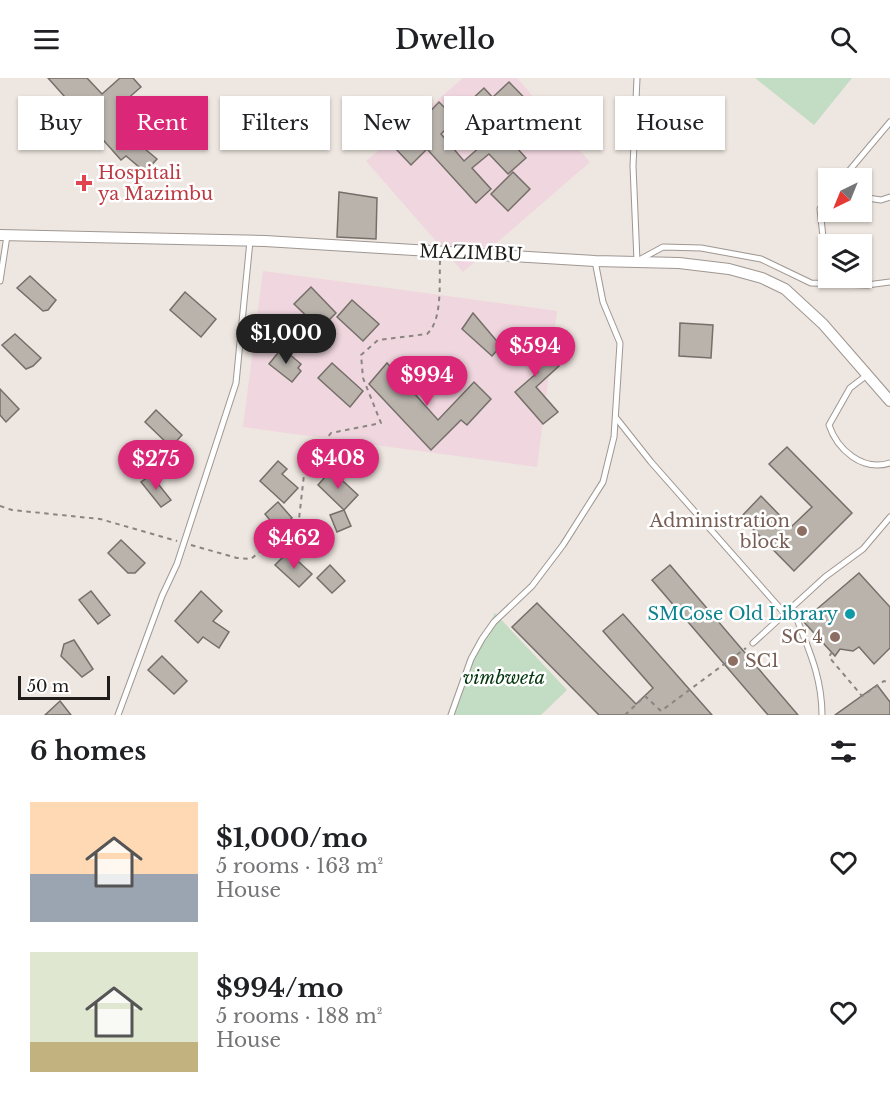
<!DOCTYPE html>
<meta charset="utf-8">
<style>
body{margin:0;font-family:"Libre Baskerville",serif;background:#f6f6f6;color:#202124;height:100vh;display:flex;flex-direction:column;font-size:22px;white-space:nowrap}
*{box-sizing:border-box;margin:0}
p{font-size:20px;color:#757577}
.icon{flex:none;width:33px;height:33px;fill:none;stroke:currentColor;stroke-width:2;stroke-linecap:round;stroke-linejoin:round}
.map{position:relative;height:637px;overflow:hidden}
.sheet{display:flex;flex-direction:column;background:#fff;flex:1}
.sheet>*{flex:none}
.hud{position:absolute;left:18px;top:18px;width:855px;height:54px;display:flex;gap:12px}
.needle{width:39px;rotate:223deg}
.tools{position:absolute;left:818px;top:90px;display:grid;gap:12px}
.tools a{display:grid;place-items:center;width:54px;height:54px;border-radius:0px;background:#fff;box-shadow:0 2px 4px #0004;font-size:30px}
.scale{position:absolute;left:18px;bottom:15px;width:92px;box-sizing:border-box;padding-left:6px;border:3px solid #1f1c1a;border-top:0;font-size:16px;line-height:21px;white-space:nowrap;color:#1f1c1a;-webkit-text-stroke:4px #fff;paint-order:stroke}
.price{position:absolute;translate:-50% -51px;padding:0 14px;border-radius:21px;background:#db2777;color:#fff;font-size:20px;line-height:39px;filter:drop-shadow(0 2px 3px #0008)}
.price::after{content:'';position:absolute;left:50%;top:36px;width:18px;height:14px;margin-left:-9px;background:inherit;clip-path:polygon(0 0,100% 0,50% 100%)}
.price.selected{background:#222;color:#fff}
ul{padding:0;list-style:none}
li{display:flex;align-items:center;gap:18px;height:150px;padding:0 30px}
li span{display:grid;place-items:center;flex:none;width:168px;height:120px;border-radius:0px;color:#555}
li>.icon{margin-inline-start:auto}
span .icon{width:72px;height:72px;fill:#fffc;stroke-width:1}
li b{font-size:26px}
h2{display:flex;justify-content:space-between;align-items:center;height:72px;padding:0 30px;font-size:26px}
.chip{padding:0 21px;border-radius:0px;background:#fff;box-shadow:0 2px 4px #0004;font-size:21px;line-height:54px}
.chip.selected{background:#db2777;color:#fff}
header{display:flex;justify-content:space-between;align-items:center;height:78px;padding:0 30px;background:#fff;font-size:27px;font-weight:600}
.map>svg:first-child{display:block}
.education{fill:#f0d6de}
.green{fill:#c3dcc4}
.building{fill:#b9b3ac;stroke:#756f69;stroke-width:1.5}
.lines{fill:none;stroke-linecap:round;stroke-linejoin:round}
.service-casing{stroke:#9f9792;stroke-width:7}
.minor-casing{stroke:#9f9792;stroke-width:12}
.path{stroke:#8b8581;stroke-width:2;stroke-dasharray:4.5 4.5;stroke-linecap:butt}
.service{stroke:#fff;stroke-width:5}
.minor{stroke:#fff;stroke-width:10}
.health-dot{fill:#e0444e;stroke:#fff;stroke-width:2}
.education-dot{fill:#8d6e63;stroke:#fff;stroke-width:2}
.culture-dot{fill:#0f9aa8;stroke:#fff;stroke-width:2}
.labels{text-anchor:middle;stroke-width:5;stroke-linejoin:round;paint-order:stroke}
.health-label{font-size:18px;fill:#be3a42;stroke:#fff;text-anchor:start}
.street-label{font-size:18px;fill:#1f1c1a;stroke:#fff}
.education-label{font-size:18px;fill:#785e54;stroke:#fff;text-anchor:end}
.culture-label{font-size:18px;fill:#0d838f;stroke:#fff;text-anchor:end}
.park-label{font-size:18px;font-style:italic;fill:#05370e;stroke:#fff}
</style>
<header><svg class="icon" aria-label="menu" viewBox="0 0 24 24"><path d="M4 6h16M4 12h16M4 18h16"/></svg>Dwello<svg class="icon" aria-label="search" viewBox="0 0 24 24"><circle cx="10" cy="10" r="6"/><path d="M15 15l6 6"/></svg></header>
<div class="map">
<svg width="890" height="637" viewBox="0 0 890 637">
<rect width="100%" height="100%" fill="#eee6e0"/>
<g class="education">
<polygon points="463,0 517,0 590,84 463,194 366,83"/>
<polygon points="263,193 557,233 537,389 243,349"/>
</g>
<g class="green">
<polygon points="755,0 852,0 814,47"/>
<polygon points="495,535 567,612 541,637 450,637 468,587"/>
</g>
<g class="building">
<polygon points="48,0 87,0 102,16 120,0 133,0 141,9 117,30 144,61 139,66 157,81 145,94 126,78 121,82"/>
<polygon points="509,4 551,47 536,61 520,46 506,58 526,80 508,96 489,76 472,90 491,111 476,125 427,71 411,87 395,70 439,24 456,41 441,56 464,83 482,67 455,37 484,10 495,22 482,34 499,51 512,39 494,18"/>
<polygon points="513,94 530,111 508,133 491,116"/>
<polygon points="339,114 377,120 376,161 337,159"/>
<polygon points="30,198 56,222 48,232 43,233 17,210"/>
<polygon points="311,209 336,235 320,251 294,226"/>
<polygon points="185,214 216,241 201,259 170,232"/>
<polygon points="352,222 379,246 363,263 337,239"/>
<polygon points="473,235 501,268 492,278 462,251"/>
<polygon points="680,245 713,247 711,280 679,278"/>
<polygon points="521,253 559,288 536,309 558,334 543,346 515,314 538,294 511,269"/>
<polygon points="15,256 41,280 33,288 26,291 2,267"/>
<polygon points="282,270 301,286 298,290 301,293 292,304 269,286"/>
<polygon points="332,285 363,313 350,329 318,300"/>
<polygon points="387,285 438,342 474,304 491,321 467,347 461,342 431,372 369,306"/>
<polygon points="0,311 19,331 6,344 0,337"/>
<polygon points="156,332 182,357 171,369 145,344"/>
<polygon points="787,369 852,435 794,493 741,439 761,418 791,449 812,429 769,386"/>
<polygon points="278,383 287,391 282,396 298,410 284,425 260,403"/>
<polygon points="331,392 358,417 344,432 318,407"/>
<polygon points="151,397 171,422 161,429 141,404"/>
<polygon points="278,424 292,440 278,452 265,436"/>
<polygon points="344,432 351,448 337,454 330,437"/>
<polygon points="121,462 145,485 135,495 128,495 108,475"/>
<polygon points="288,474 312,496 299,509 275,487"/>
<polygon points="330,487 345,503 332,515 317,500"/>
<polygon points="670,487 798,637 768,637 652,502"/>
<polygon points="859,495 890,529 890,570 874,586 859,569 853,573 840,571 835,578 803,543"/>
<polygon points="91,513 110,537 98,546 79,522"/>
<polygon points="201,513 222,533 213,543 229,554 219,570 203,559 198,565 175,543"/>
<polygon points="537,525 636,626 653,610 603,553 623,536 712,637 599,637 512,549"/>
<polygon points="74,562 93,591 82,599 61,578 64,566"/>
<polygon points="162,578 187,603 174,616 148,592"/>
<polygon points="877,607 890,624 890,637 835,637"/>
<polygon points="60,623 71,637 45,637"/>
</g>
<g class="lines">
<g class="service-casing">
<g id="service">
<polyline points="637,0 633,88 637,183"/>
<polyline points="843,100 890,44"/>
<polyline points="861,119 881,122 890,119"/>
<polyline points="639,182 663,169 701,170 761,181 811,205 867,207 890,204"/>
<polyline points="0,203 7,158"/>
<polyline points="828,206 820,131 828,116"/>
<path d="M867 297 850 310 829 347C837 371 862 394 890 385"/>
<polyline points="617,341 651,384 786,537"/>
<path d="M793 531C807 568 822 597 822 637"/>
<polyline points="753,565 825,499 863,471 890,439"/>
<polyline points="118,637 162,518 177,486 236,305 250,163"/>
<polyline points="451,637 471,581 482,561 494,544 532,508 563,467 603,404 614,359 620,265 603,224 595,183"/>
</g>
</g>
<g class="minor-casing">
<polyline id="minor" points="0,157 265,163 595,183 679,185 729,191 762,200 785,211 823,246 890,323"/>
</g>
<g class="path">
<polyline points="0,428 12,432 100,441 177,463"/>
<path d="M191 467 237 480 251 481 299 441 305 388 331 355 381 345 363 300 361 277 378 262 427 256C443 242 439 203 440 183"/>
<polyline points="832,574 829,579 862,618 884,603 890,605"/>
<polyline points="625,637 645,618 661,633 746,570"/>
</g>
<use href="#service" class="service"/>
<use href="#minor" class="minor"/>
</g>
<path class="health-dot" d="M81 96h6v6h6v6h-6v6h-6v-6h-6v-6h6z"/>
<g class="education-dot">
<circle cx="802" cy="453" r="6"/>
<circle cx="835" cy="559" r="6"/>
<circle cx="733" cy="583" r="6"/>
</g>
<circle class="culture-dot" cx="850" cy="536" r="6"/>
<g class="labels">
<g class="health-label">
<text x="98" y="101">Hospitali<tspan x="98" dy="21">ya Mazimbu</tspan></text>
</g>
<g class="street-label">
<text transform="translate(471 175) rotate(2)" y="6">MAZIMBU</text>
</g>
<g class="education-label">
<text x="790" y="449">Administration<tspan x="790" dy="21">block</tspan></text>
<text x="823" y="565">SC 4</text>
<text x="745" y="589" text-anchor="start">SC1</text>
</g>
<g class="culture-label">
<text x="838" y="542">SMCose Old Library</text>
</g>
<g class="park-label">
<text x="504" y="606">vimbweta</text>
</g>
</g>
</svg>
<div class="tools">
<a><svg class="needle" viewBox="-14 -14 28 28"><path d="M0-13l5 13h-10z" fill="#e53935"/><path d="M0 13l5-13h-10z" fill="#757577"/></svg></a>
<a><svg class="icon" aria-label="layers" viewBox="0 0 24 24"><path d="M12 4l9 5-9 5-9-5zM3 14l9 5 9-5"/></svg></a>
</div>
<div class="scale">50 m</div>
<b class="price selected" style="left:286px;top:287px">$1,000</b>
<b class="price" style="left:535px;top:300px">$594</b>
<b class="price" style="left:427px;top:329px">$994</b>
<b class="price" style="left:338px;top:412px">$408</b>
<b class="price" style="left:156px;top:413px">$275</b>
<b class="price" style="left:294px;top:492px">$462</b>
<div class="hud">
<a class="chip">Buy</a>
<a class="chip selected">Rent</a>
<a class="chip">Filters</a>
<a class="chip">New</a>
<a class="chip">Apartment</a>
<a class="chip">House</a>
</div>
</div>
<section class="sheet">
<h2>6 homes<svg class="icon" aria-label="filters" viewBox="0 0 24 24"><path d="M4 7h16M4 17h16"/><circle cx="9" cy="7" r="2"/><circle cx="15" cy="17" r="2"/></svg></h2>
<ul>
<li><span style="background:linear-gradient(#ffd9b3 60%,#9aa5b1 0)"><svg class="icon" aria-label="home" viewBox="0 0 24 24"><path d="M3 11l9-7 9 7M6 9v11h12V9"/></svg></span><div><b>$1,000/mo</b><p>5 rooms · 163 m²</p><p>House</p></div><svg class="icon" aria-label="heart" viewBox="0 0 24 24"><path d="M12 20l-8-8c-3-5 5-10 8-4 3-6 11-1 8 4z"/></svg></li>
<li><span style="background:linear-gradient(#dfe7d0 75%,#c2b280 0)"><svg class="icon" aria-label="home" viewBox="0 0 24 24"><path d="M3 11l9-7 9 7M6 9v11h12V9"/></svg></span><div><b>$994/mo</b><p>5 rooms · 188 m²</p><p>House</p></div><svg class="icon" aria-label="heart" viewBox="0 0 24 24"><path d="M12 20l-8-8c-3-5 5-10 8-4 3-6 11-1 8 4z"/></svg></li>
</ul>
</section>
